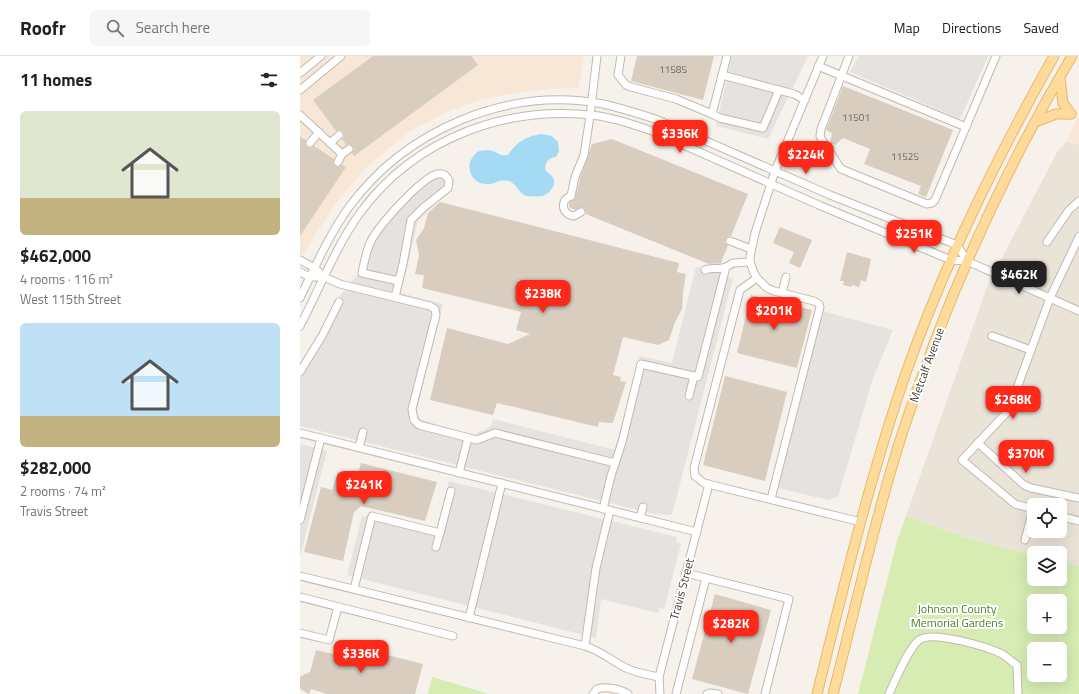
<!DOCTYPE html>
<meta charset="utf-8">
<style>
body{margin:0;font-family:"Titillium Web",sans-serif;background:#f6f6f6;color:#222;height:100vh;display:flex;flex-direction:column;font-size:15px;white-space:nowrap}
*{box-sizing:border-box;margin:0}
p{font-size:13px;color:#767676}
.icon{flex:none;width:22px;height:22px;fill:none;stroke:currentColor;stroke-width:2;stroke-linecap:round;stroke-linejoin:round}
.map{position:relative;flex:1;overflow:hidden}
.side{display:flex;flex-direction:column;background:#fff;width:300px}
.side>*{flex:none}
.controls{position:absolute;left:727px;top:442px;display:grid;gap:8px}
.controls a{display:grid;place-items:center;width:40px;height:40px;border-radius:6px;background:#fff;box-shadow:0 4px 16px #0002;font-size:20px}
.price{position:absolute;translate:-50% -34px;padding:0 9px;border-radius:8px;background:#ff2919;color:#fff;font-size:13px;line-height:26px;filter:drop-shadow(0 1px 2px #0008)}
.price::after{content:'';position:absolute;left:50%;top:24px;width:12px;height:9px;margin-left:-6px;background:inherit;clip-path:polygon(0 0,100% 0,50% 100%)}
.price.active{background:#222;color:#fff}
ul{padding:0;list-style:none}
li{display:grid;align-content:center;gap:8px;height:212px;padding:0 20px}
li span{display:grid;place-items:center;height:124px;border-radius:6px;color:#555}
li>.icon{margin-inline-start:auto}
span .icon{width:72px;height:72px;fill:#fffc;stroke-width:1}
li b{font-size:17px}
h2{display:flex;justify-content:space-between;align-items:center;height:48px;padding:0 20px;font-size:17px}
header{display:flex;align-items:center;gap:24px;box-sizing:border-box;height:56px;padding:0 20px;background:#fff;border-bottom:1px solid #e0e0e0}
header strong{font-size:19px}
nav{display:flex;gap:22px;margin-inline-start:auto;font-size:14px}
.search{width:280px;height:36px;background:#f6f6f6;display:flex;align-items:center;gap:10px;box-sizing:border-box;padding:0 14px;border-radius:6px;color:#767676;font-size:15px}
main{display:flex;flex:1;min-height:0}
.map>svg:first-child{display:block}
.residential{fill:#eae3d8;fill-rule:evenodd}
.commercial{fill:#f8e7d6}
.green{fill:#d6ecb2;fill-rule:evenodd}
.parking{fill:#e5e2df}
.water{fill:#a5daf4}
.building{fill:#d8cdbf}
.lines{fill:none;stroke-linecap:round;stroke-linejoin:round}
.minor-tunnel{stroke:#d4cfc7;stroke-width:7;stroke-dasharray:7 3.5;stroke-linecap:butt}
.minor-casing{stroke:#c2b9ac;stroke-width:9}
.major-casing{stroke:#eab864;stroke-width:11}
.minor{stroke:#fff;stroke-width:7}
.major{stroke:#ffdb9b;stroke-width:9}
.labels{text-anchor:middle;stroke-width:4;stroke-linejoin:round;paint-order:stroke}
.number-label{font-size:10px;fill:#6e655a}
.street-label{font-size:12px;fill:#4b4238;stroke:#fff}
.park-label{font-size:12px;fill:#508127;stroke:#fff}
</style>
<header>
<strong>Roofr</strong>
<div class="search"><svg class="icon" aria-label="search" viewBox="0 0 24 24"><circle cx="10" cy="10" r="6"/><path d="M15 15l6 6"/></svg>Search here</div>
<nav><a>Map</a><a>Directions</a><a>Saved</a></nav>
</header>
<main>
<section class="side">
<h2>11 homes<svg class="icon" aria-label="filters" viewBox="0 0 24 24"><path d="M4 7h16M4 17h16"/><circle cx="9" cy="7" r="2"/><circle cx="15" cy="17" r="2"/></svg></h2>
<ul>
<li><span style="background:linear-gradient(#dfe7d0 70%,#c2b280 0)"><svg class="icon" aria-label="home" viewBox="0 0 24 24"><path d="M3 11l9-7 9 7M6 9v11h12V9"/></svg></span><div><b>$462,000</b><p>4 rooms · 116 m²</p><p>West 115th Street</p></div></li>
<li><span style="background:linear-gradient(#bfe0f5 75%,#c2b280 0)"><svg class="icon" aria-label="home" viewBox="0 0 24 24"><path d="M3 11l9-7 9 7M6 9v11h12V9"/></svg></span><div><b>$282,000</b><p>2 rooms · 74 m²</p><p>Travis Street</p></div></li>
</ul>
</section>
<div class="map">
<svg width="779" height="638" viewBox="0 0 779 638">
<rect width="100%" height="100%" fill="#f6f2eb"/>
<path class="residential" d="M766 86 779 89V510L760 505V497H734V499L667 482 606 460 687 231 757 96ZM734 449H760V475H734Z"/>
<g class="commercial">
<polygon points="0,0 284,0 279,32 245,33 209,38 180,44 147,56 107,77 68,110 39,143 0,202"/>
<polygon points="779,59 779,89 766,86"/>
</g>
<g class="green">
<path d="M606 460 667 482 734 499V523H760V505L779 510V638H558L597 485ZM734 545H760V571H734ZM734 593H760V619H734Z"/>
<polygon points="132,621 189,638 128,638"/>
</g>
<g class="parking">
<polygon points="432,0 508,0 468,83 416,70"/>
<polygon points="559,0 688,0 660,63 550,16"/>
<polygon points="143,116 152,131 118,165 101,237 143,248 117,354 120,363 167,378 175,378 191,370 193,363 315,394 340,300 372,307 396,211 428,218 427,221 433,222 372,459 354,458 0,370 0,310 37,244 60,216 68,180 122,122"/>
<polygon points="522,255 593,274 573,322 538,441 528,444 478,432"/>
<polygon points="0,388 27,395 0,501"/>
<polygon points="149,425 377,481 376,486 381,488 364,553 360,552 358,557 301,543 296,582 47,519 62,460 68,461 69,456 137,473"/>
</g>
<path class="water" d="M241 78 252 80 258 86 259 95 256 101C248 102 246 105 245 113 247 117 253 119 254 124 255 130 250 137 245 139 242 141 227 141 224 139 218 135 215 127 209 125 200 122 196 128 188 128 176 129 167 118 170 106 171 103 174 99 177 96 182 94 187 93 193 95 201 98 199 100 208 99 218 85 225 81 241 78Z"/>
<g class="building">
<polygon points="73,0 171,0 178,9 54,100 52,97 54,93 53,90 49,88 46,89 42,83 44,80 43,76 40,74 36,75 13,44"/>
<polygon points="337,0 414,0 403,44 331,25"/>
<polygon points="543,30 653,74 626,141 618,138 621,130 564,108 570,93 543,82 535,89 530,87 532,77 526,74"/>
<polygon points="0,81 6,84 5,88 7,91 11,92 14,90 34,103 33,107 35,110 39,111 42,109 46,111 0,180"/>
<polygon points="312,83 448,138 431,180 429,180 426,183 425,186 428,189 421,207 409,208 293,161 286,158 285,154 283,152 279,152 275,154 269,151 269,147 276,141 280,122 292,88"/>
<polygon points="140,146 379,207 377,216 386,218 383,236 382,253 375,266 369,284 358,289 323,281 313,319 321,321 320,325 326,326 313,367 299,366 298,371 197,347 193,359 130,344 147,272 208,288 230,278 216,274 221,256 122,232 124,219 115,218 119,199 116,184 124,172 128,157"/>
<polygon points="480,171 512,184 500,212 489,207 494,196 473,187"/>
<polygon points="547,196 571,203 566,226 561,224 559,231 552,229 551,231 543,229 544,225 540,225"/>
<polygon points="451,239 512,254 497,312 437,297"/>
<polygon points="425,320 487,336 465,425 403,409"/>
<polygon points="61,407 137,426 125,465 61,450 54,456 43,505 4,496 21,431 32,434 38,416 57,421"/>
<polygon points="415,538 471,554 448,638 392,623"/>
<polygon points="48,589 123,608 115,638 27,638 11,633 9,638 0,633 0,622 1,620 10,616 16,594 46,601"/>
</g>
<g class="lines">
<path class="minor-tunnel" d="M271 140C281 140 285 148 281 156"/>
<g class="minor-casing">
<g id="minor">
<polyline points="321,0 318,19 326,29 331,31 376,43 412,58 427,0"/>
<polyline points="549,0 521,73 520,80 522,84 541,113 627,148 632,147 635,144 696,0"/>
<polyline points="518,10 666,71"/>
<polyline points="0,17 21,0"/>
<polyline points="422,19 494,38 505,44"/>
<polyline points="0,34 41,0"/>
<polyline points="412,58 420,62 463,72 479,34"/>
<polyline points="0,59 42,98"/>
<polyline points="10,87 19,76"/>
<polyline points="30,87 39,79"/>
<polyline points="38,106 42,98 49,93"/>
<polyline points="271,140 275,121 284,99 290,60 297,0"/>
<path d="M271 140C259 144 262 159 274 160L281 156"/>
<polyline points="430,185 451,193"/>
<polyline points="747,186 769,154 779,145"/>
<polyline points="0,204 15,212 24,221 40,228 130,250 135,253 136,259 112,353 114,364 119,369 177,384 195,377 315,407"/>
<path d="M405 214C411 211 419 214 426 211"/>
<polyline points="0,216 10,221 24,221"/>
<polyline points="457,222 440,234 394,412 395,420 404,427 561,466"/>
<polyline points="482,237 486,221"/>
<path d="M95 241 103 208 111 164 123 152 148 132 149 125C147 120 143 117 137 118 120 123 77 171 70 187 66 196 64 207 62 217L99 225"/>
<path d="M0 242C15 211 29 179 49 151 106 74 207 30 303 48 321 52 340 58 358 64L530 139 657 189 667 205"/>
<path d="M0 270C20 232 35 192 60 157 116 81 208 48 299 60 317 63 335 69 352 75L521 150 651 204 667 205 779 255"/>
<polyline points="692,280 731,294"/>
<polyline points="0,316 22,280 39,246"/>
<polyline points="389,340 394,320"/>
<polyline points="0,377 397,476"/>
<polyline points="678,387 724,429 731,432 779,442"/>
<polyline points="59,391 63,376"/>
<polyline points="159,417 168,382"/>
<polyline points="471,443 520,251 519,248 514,245 474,235 467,232 457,222 454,217 450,206 450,201 455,177 475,115 523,0"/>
<polyline points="303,453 311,420 322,386 341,308 398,321 426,211 433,207 450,206"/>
<polyline points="734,453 715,448 662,404 709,354 750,242 779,181"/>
<polyline points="760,460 779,465"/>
<polyline points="340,462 343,451"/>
<polyline points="0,464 21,382"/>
<polyline points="725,484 733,453"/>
<polyline points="136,491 140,477"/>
<polyline points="386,517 489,543 465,638"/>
<path d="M0 520 285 590C301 595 312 605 326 612 337 617 348 619 359 621"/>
<polyline points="54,533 72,460 140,477 151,435"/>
<polyline points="0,541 153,580"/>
<polyline points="169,562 202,427"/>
<polyline points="0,577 29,584 38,551"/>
<polyline points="285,590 296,512 310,454"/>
<path d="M293 638 297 633C306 630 320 633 328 638"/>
<polyline points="360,638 359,621 409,428"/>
<polyline points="376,638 406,522"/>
<polyline points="407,638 410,637 418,638"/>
<path d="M589 638C595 625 608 593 619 584 632 574 688 591 702 598 707 601 712 606 717 609L718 638"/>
</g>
</g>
<g class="major-casing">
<g id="major">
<polyline points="760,22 763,47 771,58"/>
<polyline points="735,66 756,58 771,58"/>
<path d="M517 638C544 529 570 420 607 314 646 204 697 101 754 0"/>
<path d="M533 638C556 550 575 462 603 375 646 244 702 118 772 0"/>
</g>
</g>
<use href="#minor" class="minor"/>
<use href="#major" class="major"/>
</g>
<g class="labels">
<g class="number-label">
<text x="373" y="17">11585</text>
<text x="556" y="65">11501</text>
<text x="605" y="104">11525</text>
</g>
<g class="street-label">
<text transform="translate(627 309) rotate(-70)" y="4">Metcalf Avenue</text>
<text transform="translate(382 533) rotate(-75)" y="4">Travis Street</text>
</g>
<g class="park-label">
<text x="657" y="557">Johnson County<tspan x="657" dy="14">Memorial Gardens</tspan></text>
</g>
</g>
</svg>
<div class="controls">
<a><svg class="icon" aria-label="locate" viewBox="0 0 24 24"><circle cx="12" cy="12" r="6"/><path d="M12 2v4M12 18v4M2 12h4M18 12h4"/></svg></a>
<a><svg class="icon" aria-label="layers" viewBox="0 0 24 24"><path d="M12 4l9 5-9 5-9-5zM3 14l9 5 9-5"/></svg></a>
<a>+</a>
<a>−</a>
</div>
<b class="price" style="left:380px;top:98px">$336K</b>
<b class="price" style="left:506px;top:119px">$224K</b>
<b class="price" style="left:614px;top:198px">$251K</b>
<b class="price active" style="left:719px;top:239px">$462K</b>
<b class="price" style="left:243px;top:258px">$238K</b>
<b class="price" style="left:474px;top:275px">$201K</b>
<b class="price" style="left:713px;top:364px">$268K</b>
<b class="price" style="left:726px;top:418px">$370K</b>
<b class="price" style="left:64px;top:449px">$241K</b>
<b class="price" style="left:431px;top:588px">$282K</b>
<b class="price" style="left:61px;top:618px">$336K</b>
</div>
</main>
